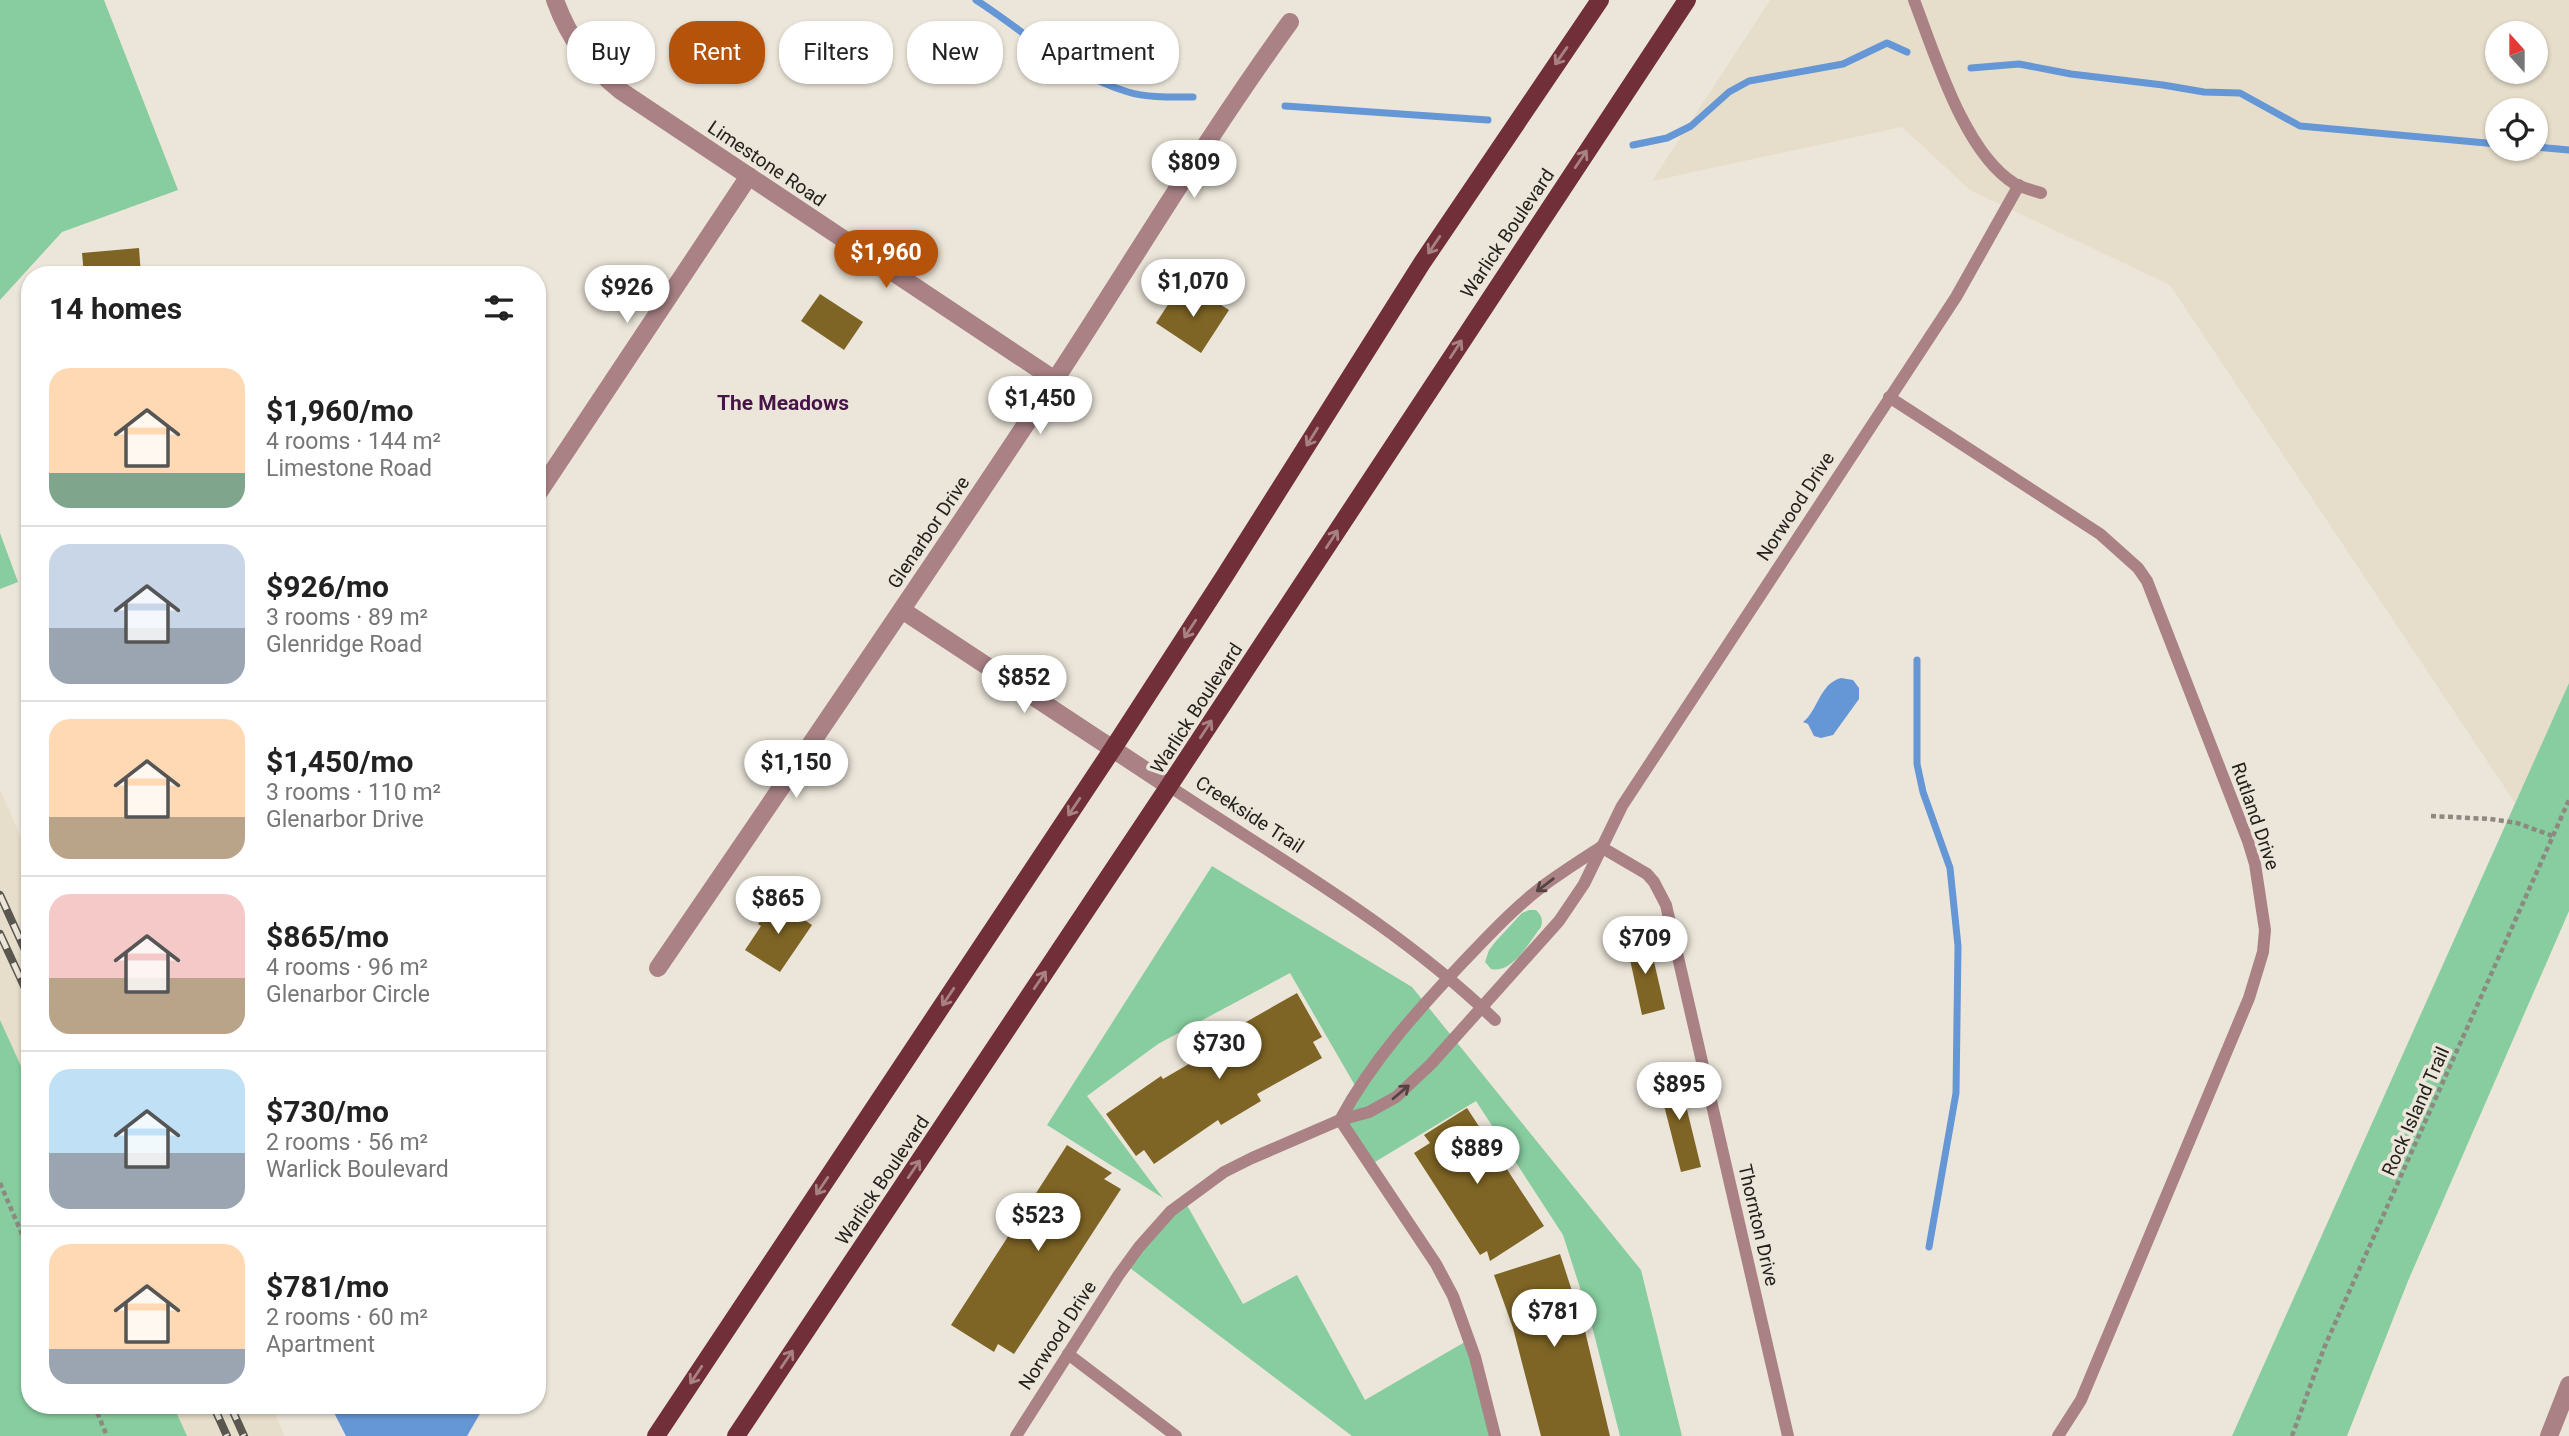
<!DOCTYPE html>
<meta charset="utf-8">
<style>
body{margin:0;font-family:Roboto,sans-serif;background:#f6f6f6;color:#222;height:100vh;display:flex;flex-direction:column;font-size:26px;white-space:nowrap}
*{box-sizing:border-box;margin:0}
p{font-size:23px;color:#767676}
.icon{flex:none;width:38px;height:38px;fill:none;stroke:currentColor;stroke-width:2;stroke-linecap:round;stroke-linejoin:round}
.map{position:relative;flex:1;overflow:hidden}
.drawer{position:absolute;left:21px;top:266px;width:525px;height:1148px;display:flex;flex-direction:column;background:#fff;border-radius:28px;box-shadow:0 2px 5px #0004}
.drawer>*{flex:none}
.top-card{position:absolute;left:567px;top:21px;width:665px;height:63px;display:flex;gap:14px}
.needle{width:46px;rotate:339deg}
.fabs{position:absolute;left:2485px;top:21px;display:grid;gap:14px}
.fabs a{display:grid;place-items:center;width:63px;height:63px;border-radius:50%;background:#fff;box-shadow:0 2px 5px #0004;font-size:35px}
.price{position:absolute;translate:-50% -60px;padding:0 16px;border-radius:24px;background:#fff;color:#222;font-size:23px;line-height:46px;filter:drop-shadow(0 2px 4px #0008)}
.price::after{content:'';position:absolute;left:50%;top:42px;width:21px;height:16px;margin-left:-10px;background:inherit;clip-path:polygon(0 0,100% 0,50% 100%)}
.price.current{background:#b45309;color:#fff}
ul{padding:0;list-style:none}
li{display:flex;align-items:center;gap:21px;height:175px;padding:0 28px}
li+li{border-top:2px solid #e0e0e0}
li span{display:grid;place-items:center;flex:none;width:196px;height:140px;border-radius:21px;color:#555}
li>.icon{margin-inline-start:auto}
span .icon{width:84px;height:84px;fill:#fffc;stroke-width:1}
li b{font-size:30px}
h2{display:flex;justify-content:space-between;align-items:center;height:84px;padding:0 28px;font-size:30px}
.chip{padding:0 24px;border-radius:28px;background:#fff;box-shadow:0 2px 5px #0004;font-size:24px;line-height:63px}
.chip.current{background:#b45309;color:#fff}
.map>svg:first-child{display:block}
.built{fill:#e6deca;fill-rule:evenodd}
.green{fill:#87cd9f}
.water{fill:#6596d5}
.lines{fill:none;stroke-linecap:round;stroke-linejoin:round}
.stream{stroke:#6596d5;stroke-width:7}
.building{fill:#7f6525}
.path{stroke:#8d8980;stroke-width:4.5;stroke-dasharray:5 3.5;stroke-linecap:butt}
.service{stroke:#aa8286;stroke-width:12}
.minor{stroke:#aa8286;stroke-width:18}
.primary{stroke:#702f39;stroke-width:18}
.rail-casing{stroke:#5a5751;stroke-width:8}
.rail{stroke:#ece6da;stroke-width:5;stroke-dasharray:16;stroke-linecap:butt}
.oneway{stroke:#a88181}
.oneway2{stroke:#534442}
.labels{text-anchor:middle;stroke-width:7;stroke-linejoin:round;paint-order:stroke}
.street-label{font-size:19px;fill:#24221e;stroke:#ece6da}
.neighbourhood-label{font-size:21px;font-weight:bold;fill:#461546;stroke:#ece6da}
</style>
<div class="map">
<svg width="2569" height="1436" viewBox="0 0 2569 1436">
<rect width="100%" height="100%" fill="#ece6da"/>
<g class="built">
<path d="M1770 0H2569V683L2515 803 2170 285 1970 190 1902 127 1652 181ZM2497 33H2536V72H2497ZM2497 110H2536V149H2497Z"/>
<polygon points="0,790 30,857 30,1096 0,1030"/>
<polygon points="171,1405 271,1405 285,1436 185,1436"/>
</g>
<g class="green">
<polygon points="0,0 104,0 178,190 62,232 0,300"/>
<polygon points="0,533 18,582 0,589"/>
<polygon points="2569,683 2569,911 2408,1281 2347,1436 2232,1436"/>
<polygon points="1212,866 1412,987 1641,1270 1682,1436 1620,1436 1591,1322 1563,1235 1476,1101 1370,1165 1340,1120 1357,1089 1290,973 1158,1044 1087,1096 1163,1198 1047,1125"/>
<path d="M1529 910H1536C1542 916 1543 920 1541 927 1529 942 1513 974 1491 969L1485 962 1489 950 1496 941 1522 913Z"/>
<polygon points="0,1020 30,1086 30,1405 173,1405 187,1436 0,1436"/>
<polygon points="1184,1200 1243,1304 1297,1275 1365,1400 1470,1339 1495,1436 1352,1436 1126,1265"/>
</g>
<g class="water">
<path d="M1841 678 1853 680 1859 688V699L1833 735 1821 738 1814 736 1808 724 1803 722C1818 711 1819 684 1841 678Z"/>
<polygon points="330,1405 485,1405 467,1436 346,1436"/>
</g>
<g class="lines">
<g class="stream">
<path d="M976 0C1026 32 1070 75 1128 92 1148 98 1172 97 1193 97"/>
<polyline points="1971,68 2019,64 2071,74 2163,85 2204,92 2240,93 2300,126 2497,144"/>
<polyline points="1285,106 1488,120"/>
<polyline points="1633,145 1667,138 1691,126 1729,92 1749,81 1843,64 1887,43 1907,52"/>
<polyline points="2536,147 2569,150"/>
<polyline points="1917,660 1917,764 1923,792 1950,868 1958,946 1956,1093 1929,1247"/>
</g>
</g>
<g class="building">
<polygon points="139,248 141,275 84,275 82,253"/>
<polygon points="1192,286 1229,310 1201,353 1156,323 1171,300 1180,305"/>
<polygon points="820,294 863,322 844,350 801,321"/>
<polygon points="774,900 812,925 780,972 745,950 761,926 758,924"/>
<polygon points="1648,936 1665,1009 1642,1015 1626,941"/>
<polygon points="1297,993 1322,1037 1313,1042 1322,1058 1257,1094 1261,1101 1221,1125 1218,1120 1154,1164 1144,1150 1136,1156 1106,1114 1161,1076 1163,1079 1242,1033 1239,1026"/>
<polygon points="1678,1073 1701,1167 1681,1172 1657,1078"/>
<polygon points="1467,1108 1544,1226 1490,1261 1487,1251 1480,1255 1414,1153 1430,1143 1424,1135"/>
<polygon points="1067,1145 1112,1173 1104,1179 1121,1189 1014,1354 998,1344 994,1352 951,1325"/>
<polygon points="1560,1254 1585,1331 1610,1436 1541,1436 1513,1328 1494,1275"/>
</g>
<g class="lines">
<g class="path">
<polyline points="2431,816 2490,819 2517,823 2553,836"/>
<polyline points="0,1183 30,1253"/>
<polyline points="94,1405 107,1436"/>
<polyline points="2292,1436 2324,1348 2569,800"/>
</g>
<g class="service">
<path d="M1914 0C1935 54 1964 153 2015 184 2023 188 2032 190 2041 193"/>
<polyline points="1889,397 2100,534 2138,568 2147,581 2248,841 2255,864 2265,930 2263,952 2249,998 2081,1400 2058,1436"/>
<path d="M1169 786C1280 860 1399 927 1495 1020"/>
<polyline points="1601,847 1647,874 1654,882 1666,905 1788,1436"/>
<path d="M1340 1120C1373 1059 1418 1010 1465 960 1490 934 1514 908 1543 886 1562 872 1581 860 1601 847"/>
<polyline points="1340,1120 1436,1264 1453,1296 1475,1357 1495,1436"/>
<polyline points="1068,1354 1176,1436"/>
<polyline points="1016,1436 1118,1276 1139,1247 1171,1211 1224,1172 1252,1158 1340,1120 1369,1112 1396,1097 1431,1064 1559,921 1584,884 1622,806 1956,297 2019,185"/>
</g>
<g class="minor">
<path d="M555 0C569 39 589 65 621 91L1055 380"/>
<polyline points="537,495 749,176"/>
<polyline points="902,610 1169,786"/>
<path d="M658 968C791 773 925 578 1055 380 1133 261 1206 138 1290 22"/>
<polyline points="2549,1436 2569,1385"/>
</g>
<g class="primary">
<polyline points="656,1436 1112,750 1224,577 1422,263 1600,0"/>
<polyline points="736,1436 1169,786 1687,0"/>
</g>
<g class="rail-casing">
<g id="rail">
<polyline points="0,895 30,961"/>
<polyline points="0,934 30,999"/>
<polyline points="213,1405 227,1436"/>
<polyline points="230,1405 244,1436"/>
</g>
</g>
<use href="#rail" class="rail"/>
</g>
<defs><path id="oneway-shaft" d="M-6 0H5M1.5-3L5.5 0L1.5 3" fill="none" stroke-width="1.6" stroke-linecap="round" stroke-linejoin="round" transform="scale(1.75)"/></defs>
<g class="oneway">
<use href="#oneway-shaft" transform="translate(1561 56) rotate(125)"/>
<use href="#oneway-shaft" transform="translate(1581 159) rotate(-56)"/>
<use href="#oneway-shaft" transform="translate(1434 245) rotate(124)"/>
<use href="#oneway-shaft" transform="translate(1456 349) rotate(-57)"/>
<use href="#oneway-shaft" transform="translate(1312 437) rotate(122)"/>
<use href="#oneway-shaft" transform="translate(1332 539) rotate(-57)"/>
<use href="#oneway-shaft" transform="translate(1190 629) rotate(123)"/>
<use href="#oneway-shaft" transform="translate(1206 729) rotate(-57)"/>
<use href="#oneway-shaft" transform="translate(1074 807) rotate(124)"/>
<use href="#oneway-shaft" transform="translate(1040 980) rotate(-56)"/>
<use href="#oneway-shaft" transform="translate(948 997) rotate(124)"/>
<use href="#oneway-shaft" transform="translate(914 1169) rotate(-56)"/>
<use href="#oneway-shaft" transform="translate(822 1186) rotate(124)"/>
<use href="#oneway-shaft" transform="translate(787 1359) rotate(-56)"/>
<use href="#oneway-shaft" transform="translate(696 1375) rotate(124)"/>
</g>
<g class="oneway2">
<use href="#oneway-shaft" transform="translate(1545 885) rotate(143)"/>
<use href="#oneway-shaft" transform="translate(1401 1092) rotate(-40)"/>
</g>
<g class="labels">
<g class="street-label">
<text transform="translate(767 163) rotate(34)" y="7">Limestone Road</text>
<text transform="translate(1507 233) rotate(-56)" y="7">Warlick Boulevard</text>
<text transform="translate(1795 506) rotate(-57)" y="7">Norwood Drive</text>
<text transform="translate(928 532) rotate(-56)" y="7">Glenarbor Drive</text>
<text transform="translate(1196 708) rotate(-57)" y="7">Warlick Boulevard</text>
<text transform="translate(1250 814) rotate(33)" y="7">Creekside Trail</text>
<text transform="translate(2256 816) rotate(71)" y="7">Rutland Drive</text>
<text transform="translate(2415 1111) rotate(-66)" y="7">Rock Island Trail</text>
<text transform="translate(882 1180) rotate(-56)" y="7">Warlick Boulevard</text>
<text transform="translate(1759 1225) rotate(77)" y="7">Thornton Drive</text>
<text transform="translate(1057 1335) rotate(-57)" y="7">Norwood Drive</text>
</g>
<g class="neighbourhood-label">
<text x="783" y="410">The Meadows</text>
</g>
</g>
</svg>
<div class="fabs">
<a><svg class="needle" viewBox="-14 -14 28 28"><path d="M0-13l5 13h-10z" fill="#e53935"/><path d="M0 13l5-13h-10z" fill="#767676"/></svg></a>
<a><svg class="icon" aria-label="locate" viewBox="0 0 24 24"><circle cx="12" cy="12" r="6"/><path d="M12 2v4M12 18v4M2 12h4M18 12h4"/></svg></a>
</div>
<b class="price" style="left:1194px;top:200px">$809</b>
<b class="price current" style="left:886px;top:290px">$1,960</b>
<b class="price" style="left:1193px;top:319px">$1,070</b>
<b class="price" style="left:627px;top:325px">$926</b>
<b class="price" style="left:1040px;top:436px">$1,450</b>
<b class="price" style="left:1024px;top:715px">$852</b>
<b class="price" style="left:796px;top:800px">$1,150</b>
<b class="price" style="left:778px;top:936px">$865</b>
<b class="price" style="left:1645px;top:976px">$709</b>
<b class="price" style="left:1219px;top:1081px">$730</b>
<b class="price" style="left:1679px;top:1122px">$895</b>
<b class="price" style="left:1477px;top:1186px">$889</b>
<b class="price" style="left:1038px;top:1253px">$523</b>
<b class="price" style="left:1554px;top:1349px">$781</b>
<div class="top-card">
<a class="chip">Buy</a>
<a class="chip current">Rent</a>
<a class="chip">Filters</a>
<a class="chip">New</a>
<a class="chip">Apartment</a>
</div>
<section class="drawer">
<h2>14 homes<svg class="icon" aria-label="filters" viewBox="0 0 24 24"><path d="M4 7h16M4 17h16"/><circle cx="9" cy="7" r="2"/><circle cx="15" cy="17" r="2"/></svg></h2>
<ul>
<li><span style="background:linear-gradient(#ffd9b3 75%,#7fa58c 0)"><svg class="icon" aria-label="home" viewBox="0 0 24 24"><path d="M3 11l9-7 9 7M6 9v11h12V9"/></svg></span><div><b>$1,960/mo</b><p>4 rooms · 144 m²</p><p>Limestone Road</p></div></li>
<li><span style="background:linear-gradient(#c9d6e8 60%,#9aa5b1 0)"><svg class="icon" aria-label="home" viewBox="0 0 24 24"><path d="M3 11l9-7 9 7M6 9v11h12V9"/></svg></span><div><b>$926/mo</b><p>3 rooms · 89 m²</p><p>Glenridge Road</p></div></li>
<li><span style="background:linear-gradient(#ffd9b3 70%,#b9a48a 0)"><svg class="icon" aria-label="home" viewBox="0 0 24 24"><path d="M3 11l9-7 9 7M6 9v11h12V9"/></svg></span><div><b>$1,450/mo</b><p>3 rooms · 110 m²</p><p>Glenarbor Drive</p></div></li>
<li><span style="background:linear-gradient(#f6c9c9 60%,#b9a48a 0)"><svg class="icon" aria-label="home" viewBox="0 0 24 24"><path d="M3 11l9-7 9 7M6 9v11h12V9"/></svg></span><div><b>$865/mo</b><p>4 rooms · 96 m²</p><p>Glenarbor Circle</p></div></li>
<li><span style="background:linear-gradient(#bfe0f5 60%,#9aa5b1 0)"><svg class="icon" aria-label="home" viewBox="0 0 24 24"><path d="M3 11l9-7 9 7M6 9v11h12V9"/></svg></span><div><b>$730/mo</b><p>2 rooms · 56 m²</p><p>Warlick Boulevard</p></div></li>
<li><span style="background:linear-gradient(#ffd9b3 75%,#9aa5b1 0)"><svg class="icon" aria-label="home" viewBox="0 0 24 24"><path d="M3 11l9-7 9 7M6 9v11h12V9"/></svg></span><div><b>$781/mo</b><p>2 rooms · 60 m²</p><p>Apartment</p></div></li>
</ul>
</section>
</div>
